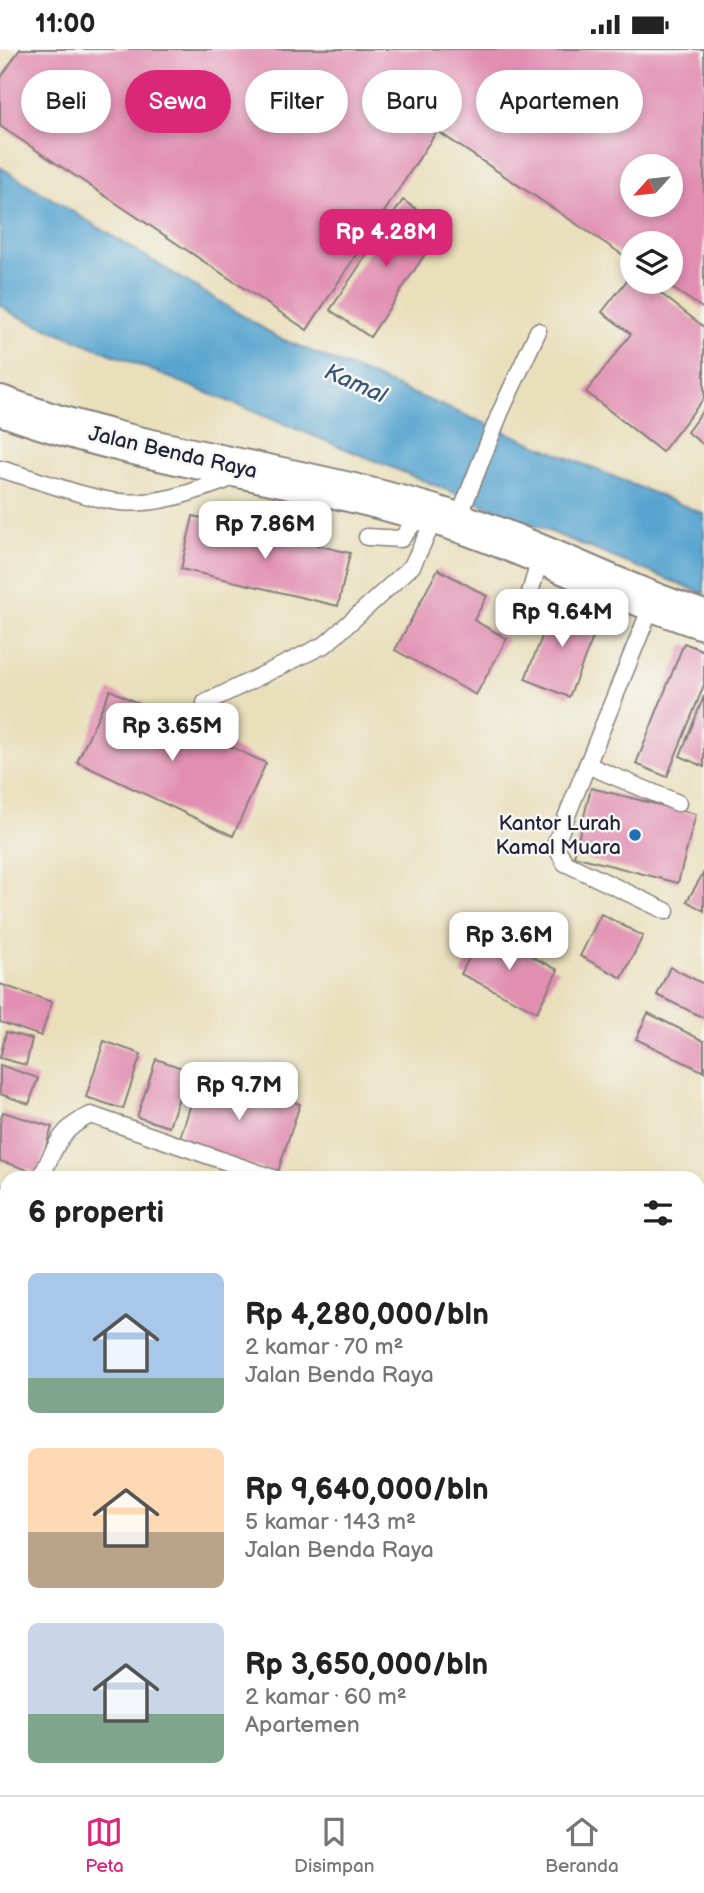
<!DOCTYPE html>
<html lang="id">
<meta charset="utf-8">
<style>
body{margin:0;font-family:"Balsamiq Sans",sans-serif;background:#f2f2f2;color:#222;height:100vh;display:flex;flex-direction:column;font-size:26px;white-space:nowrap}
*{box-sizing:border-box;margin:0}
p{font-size:23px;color:#767676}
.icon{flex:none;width:38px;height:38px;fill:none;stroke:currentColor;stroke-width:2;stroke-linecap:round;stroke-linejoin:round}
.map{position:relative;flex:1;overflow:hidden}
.sheet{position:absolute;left:0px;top:1122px;width:705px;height:625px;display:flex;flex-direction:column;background:#fff;border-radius:21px 21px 0 0;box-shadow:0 4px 10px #0003}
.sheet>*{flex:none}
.guide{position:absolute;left:21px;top:21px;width:663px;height:63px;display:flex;gap:14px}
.needle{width:46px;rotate:243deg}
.controls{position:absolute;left:620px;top:105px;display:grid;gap:14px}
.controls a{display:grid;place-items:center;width:63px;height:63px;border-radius:50%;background:#fff;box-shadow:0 4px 10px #0003;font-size:35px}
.price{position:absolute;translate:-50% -60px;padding:0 16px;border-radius:14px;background:#fff;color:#222;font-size:23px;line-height:46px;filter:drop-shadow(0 2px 4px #0008)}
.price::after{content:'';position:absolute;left:50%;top:42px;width:21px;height:16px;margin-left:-10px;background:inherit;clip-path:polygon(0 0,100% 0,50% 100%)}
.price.current{background:#db2777;color:#fff}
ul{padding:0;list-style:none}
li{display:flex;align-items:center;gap:21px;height:175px;padding:0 28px}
li span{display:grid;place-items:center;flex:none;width:196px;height:140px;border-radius:10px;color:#555}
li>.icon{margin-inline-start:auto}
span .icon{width:84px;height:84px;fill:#fffc;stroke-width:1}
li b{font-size:30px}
h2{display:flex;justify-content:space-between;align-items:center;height:84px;padding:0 28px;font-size:30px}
.pill{padding:0 24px;border-radius:32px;background:#fff;box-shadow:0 4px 10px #0003;font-size:24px;line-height:63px}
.pill.current{background:#db2777;color:#fff}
.status{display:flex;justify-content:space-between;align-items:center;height:49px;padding:0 35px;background:#fff;direction:ltr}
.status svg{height:19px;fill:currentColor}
.tab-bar{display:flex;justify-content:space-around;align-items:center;height:98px;border-top:2px solid #e0e0e0;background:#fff;font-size:19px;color:#767676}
.tab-bar a{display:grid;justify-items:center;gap:4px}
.tab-bar .current{color:#db2777}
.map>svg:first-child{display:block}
.water{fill:#56a4cf;stroke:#3c6385;stroke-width:2}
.building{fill:#e18eb1;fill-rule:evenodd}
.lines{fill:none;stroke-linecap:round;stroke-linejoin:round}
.lane-casing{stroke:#86807b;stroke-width:19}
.street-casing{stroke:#86807b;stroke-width:35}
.secondary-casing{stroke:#86807b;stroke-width:42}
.lane{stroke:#fff;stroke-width:16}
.street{stroke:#fff;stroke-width:32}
.secondary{stroke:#fff;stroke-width:38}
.poi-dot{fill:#1f6fb2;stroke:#f6f6f2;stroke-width:2.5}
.labels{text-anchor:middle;stroke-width:5;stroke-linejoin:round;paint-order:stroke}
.street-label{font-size:21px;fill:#22223b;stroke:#f6f6f2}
.poi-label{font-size:21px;fill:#22223b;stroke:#f6f6f2;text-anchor:end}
.water-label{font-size:23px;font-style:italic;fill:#375676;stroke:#f6f6f2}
</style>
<div class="status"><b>11:00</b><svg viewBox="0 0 49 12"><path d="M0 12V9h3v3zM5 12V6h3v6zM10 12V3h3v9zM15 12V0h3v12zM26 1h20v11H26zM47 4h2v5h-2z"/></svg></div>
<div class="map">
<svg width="704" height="1746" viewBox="0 0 704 1746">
<rect width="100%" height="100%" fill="#f6f6f2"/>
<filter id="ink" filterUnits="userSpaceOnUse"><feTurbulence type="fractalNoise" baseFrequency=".0143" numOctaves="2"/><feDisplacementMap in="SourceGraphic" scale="14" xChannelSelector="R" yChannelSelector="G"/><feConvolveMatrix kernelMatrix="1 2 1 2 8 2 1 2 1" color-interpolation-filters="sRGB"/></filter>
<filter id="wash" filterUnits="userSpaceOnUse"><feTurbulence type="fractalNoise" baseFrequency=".00686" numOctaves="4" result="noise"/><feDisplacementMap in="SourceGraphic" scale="28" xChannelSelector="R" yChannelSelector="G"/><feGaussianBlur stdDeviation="1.57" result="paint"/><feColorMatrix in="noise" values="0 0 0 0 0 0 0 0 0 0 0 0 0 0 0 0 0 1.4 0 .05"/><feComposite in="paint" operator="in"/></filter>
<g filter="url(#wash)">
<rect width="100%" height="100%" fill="#e9dfbb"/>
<polygon class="water" points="0,118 279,289 704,465 704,545 15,266 0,256"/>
<g id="blocks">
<g class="building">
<path d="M20 0H704V260L663 233H670V194H632V212L437 82 307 281 0 77V30ZM632 117H670V156H632Z"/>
<polygon points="403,151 443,178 370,288 330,261"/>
<polygon points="632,225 632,233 646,233 704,278 704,349 662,403 586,343 631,285 602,263"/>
<polygon points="704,360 704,396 687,383"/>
<polygon points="193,467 350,504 338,557 181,520"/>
<polygon points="438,520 487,547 474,571 507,590 476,646 395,601"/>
<polygon points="556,553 600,571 569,648 525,630"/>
<polygon points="684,594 704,602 704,636 667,728 636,715"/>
<polygon points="110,641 266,714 233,787 77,713"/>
<polygon points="704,647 704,718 680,707"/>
<polygon points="591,739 696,765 678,834 574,807"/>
<polygon points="704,823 704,862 687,852"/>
<polygon points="601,865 643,887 622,929 580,907"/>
<polygon points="482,882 558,921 537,963 461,925"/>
<polygon points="670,918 704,935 704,969 657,946"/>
<polygon points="0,935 52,953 41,987 0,973"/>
<polygon points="648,964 704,992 704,1023 636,990"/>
<polygon points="6,983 32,990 26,1016 0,1009"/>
<polygon points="104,992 141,1005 123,1060 86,1048"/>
<polygon points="156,1010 188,1021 169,1078 137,1068"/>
<polygon points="0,1016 38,1029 29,1055 0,1045"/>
<polygon points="202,1021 300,1055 277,1125 179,1092"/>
<polygon points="3,1063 52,1078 38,1124 0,1112 0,1073"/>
<polygon points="0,1137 7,1139 7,1167 0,1165"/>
<polygon points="4,1202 7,1203 7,1275 3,1286 0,1285 0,1212"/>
<polygon points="698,1254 704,1256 704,1303 698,1301"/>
<polygon points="704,1387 704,1666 698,1663 698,1397"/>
<polygon points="513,1740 660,1740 659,1746 535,1746"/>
</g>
</g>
</g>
<g filter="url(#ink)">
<use href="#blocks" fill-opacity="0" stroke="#86807b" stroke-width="2"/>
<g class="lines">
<g class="lane-casing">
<g id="lane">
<path d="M0 420C33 429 88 450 120 453 160 457 198 441 235 428"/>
<polyline points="457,473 500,364 538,282"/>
<polyline points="367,488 401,490 422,464"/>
<polyline points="653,553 555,796 565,814 666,862"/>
<polyline points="531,562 528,550 541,507"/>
<polyline points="205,654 326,595 412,517 436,467"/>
<polyline points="587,716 678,754"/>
<path d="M41 1129C54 1100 60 1079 91 1066L273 1129"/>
<polyline points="0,1185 7,1183"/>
</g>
</g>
<g class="street-casing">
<g id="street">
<polyline points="698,1231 704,1222"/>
<polyline points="468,1746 470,1740"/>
</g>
</g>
<g class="secondary-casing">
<path id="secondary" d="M0 356C146 411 309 424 457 473 541 501 620 544 704 571"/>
</g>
<use href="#lane" class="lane"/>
<use href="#street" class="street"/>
<use href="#secondary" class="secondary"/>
</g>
</g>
<circle class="poi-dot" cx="635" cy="786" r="7"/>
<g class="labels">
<g class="street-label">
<text transform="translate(173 403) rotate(13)" y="7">Jalan Benda Raya</text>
</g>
<g class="poi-label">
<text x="621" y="781">Kantor Lurah<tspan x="621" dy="24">Kamal Muara</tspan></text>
</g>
<g class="water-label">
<text transform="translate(356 334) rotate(24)" y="8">Kamal</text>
</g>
</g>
</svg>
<div class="controls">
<a><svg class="needle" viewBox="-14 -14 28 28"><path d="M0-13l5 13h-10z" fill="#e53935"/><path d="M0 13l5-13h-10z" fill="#767676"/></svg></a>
<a><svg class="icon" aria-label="layers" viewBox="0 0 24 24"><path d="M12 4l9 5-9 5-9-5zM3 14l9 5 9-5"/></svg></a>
</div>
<b class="price current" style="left:386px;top:220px">Rp 4.28M</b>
<b class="price" style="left:265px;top:512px">Rp 7.86M</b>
<b class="price" style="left:562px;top:600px">Rp 9.64M</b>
<b class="price" style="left:172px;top:714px">Rp 3.65M</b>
<b class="price" style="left:509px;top:923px">Rp 3.6M</b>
<b class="price" style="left:239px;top:1073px">Rp 9.7M</b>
<div class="guide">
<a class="pill">Beli</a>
<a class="pill current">Sewa</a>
<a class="pill">Filter</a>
<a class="pill">Baru</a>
<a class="pill">Apartemen</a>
</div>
<section class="sheet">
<h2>6 properti<svg class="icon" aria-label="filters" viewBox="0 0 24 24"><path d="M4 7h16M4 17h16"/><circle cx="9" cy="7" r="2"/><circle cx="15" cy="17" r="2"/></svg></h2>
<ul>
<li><span style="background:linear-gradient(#a9c7e8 75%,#7fa58c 0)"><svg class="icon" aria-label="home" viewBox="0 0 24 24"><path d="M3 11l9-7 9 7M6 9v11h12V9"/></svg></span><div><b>Rp 4,280,000/bln</b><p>2 kamar · 70 m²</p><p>Jalan Benda Raya</p></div></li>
<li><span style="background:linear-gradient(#ffd9b3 60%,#b9a48a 0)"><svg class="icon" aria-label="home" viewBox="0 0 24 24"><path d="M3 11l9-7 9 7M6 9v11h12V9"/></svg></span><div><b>Rp 9,640,000/bln</b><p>5 kamar · 143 m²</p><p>Jalan Benda Raya</p></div></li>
<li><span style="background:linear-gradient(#c9d6e8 65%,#7fa58c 0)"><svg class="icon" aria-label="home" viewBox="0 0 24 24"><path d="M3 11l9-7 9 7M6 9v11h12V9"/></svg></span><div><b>Rp 3,650,000/bln</b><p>2 kamar · 60 m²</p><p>Apartemen</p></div></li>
</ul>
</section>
</div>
<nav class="tab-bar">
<a class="current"><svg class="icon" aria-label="map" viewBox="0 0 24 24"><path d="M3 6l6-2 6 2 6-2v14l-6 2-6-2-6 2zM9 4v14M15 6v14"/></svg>Peta</a>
<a><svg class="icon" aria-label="saved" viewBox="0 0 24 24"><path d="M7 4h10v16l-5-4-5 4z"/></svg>Disimpan</a>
<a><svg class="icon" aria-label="home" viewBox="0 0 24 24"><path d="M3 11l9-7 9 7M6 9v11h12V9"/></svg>Beranda</a>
</nav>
